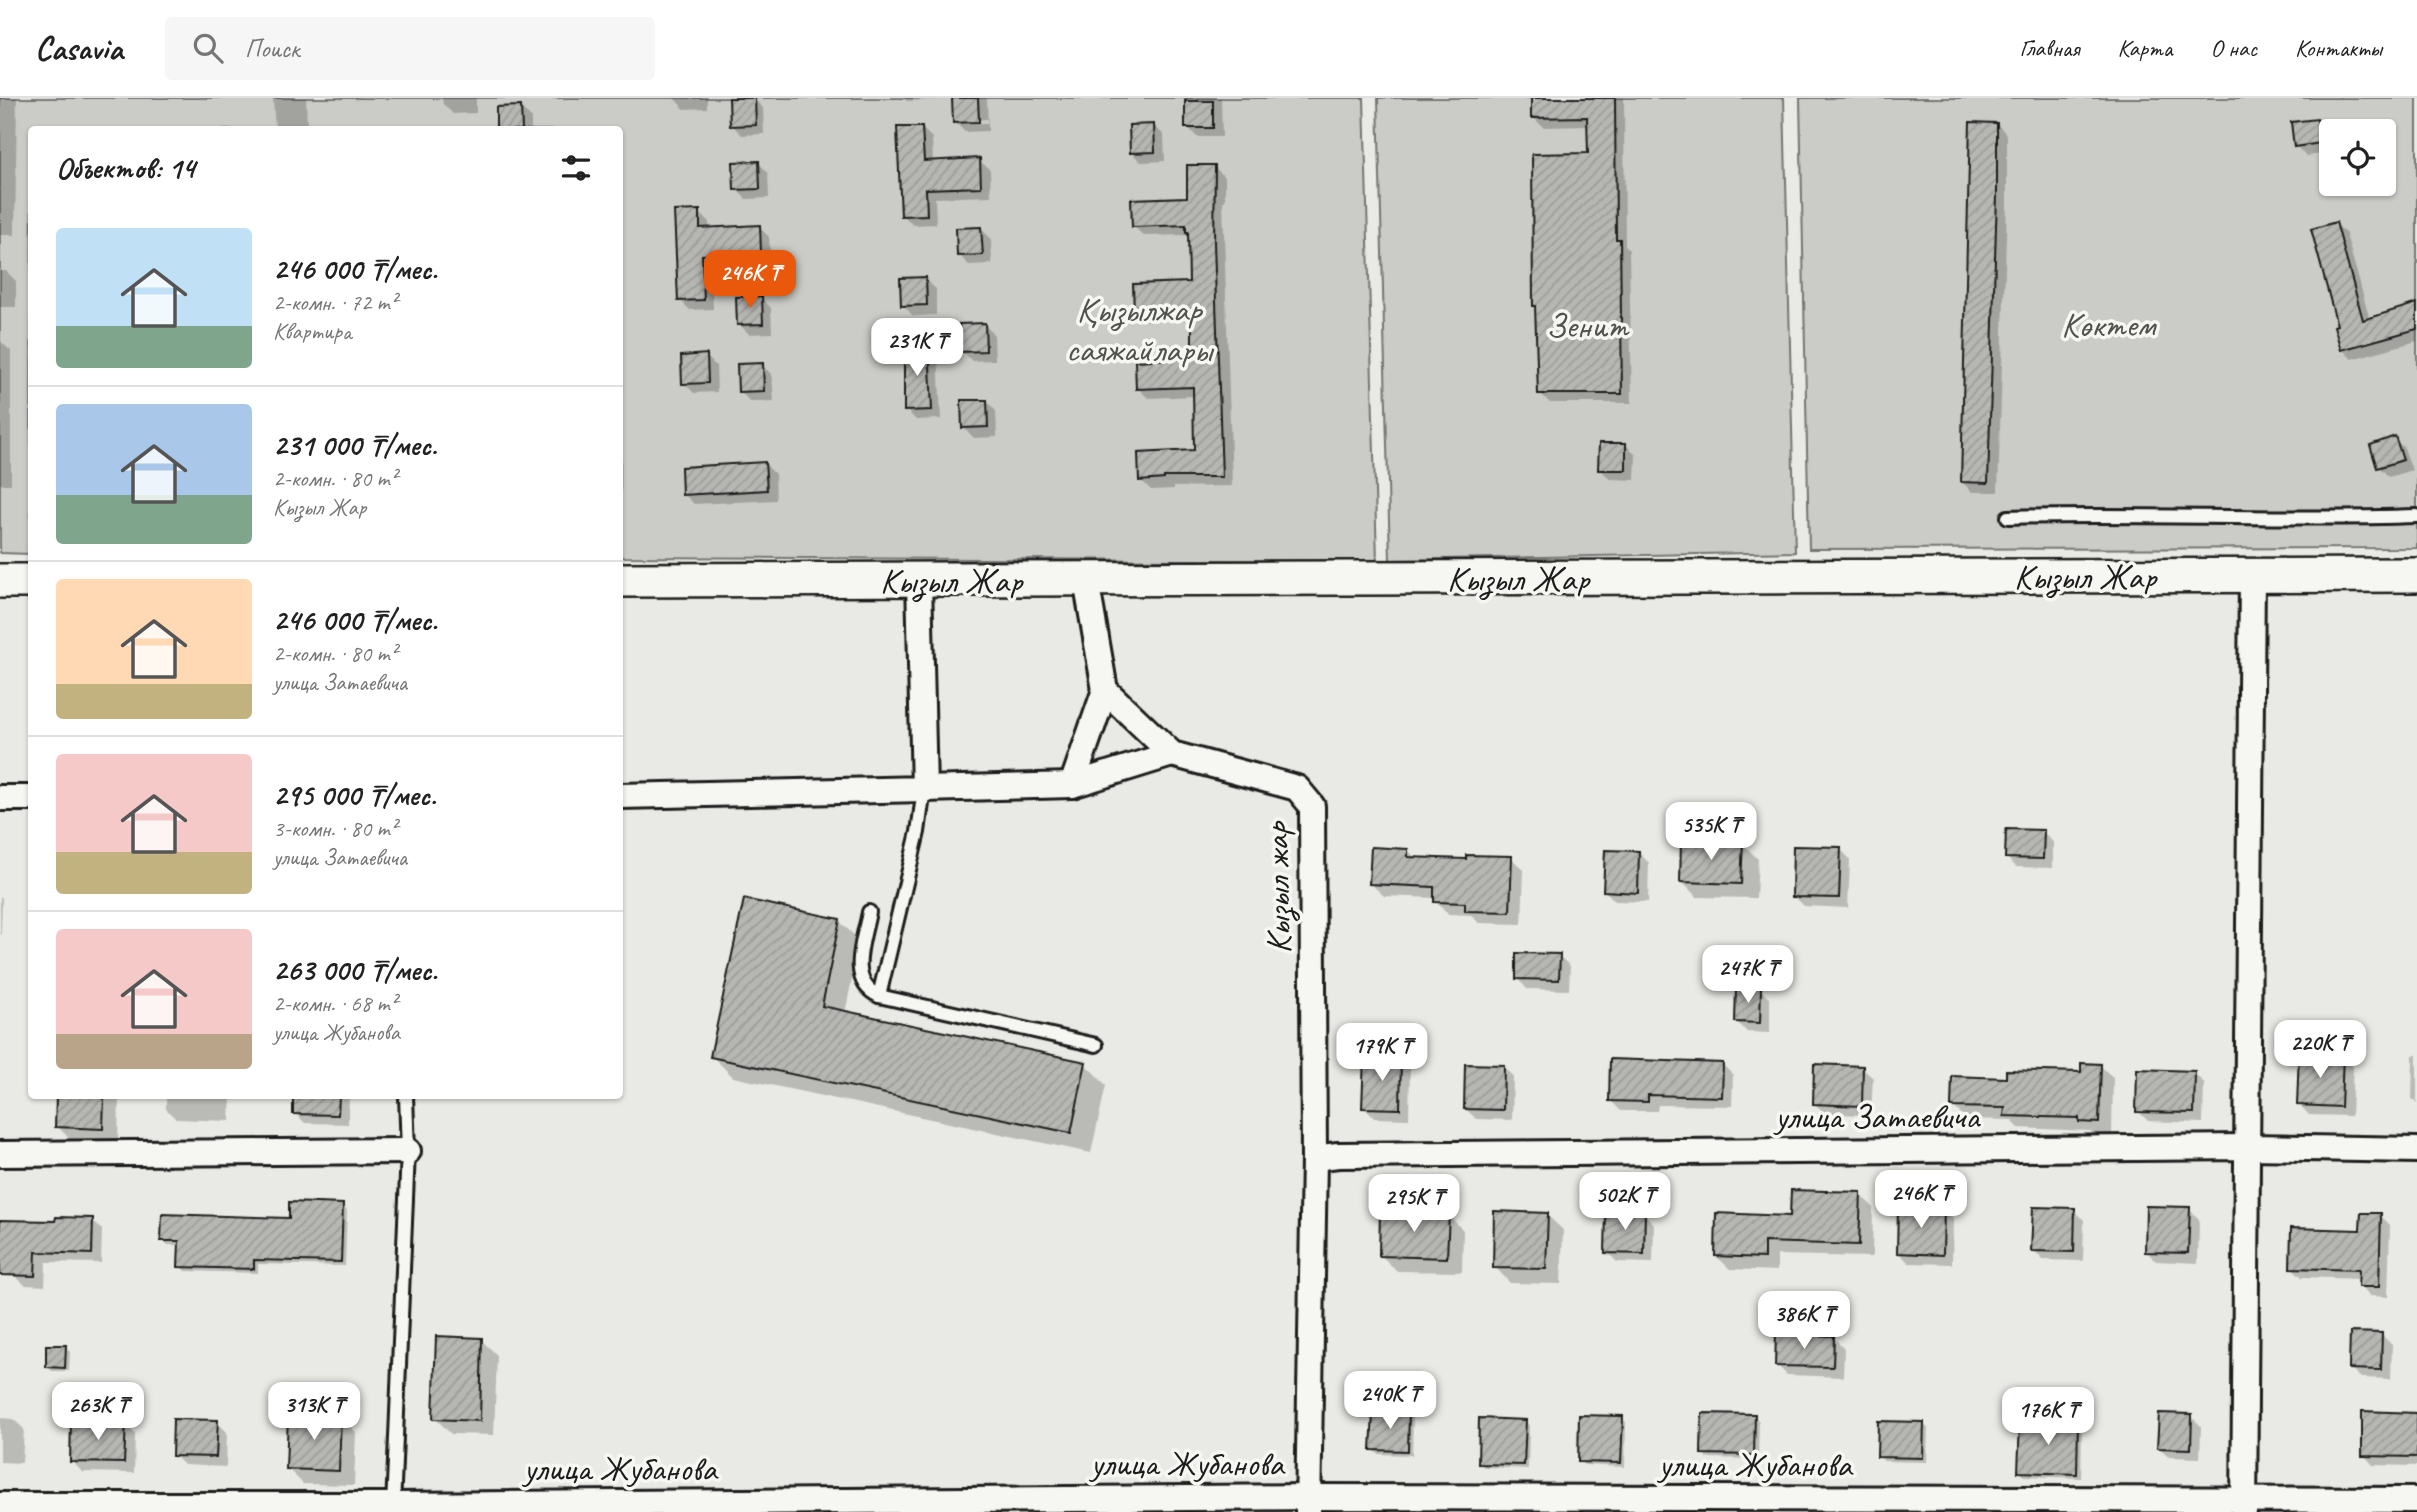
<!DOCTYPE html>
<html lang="ru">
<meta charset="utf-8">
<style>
body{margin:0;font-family:Caveat,sans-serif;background:#f6f6f6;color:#222;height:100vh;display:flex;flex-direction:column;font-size:26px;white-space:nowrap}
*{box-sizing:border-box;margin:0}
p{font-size:23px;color:#767676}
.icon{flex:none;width:38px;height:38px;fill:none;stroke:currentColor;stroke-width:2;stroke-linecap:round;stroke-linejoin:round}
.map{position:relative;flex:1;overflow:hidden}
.details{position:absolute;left:28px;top:28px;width:595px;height:973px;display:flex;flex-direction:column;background:#fff;border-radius:7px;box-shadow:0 2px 5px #0004}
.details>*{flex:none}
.controls{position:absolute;left:2319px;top:21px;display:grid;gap:14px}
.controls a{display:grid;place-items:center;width:77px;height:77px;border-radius:7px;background:#fff;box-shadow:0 2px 5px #0004;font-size:35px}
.price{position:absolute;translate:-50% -60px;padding:0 16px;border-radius:14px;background:#fff;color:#222;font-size:23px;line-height:46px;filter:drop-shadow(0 2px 4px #0008)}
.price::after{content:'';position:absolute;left:50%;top:42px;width:21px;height:16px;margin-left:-10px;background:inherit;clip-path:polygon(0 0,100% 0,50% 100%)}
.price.current{background:#ea580c;color:#fff}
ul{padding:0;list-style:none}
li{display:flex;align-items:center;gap:21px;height:175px;padding:0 28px}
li+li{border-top:2px solid #e0e0e0}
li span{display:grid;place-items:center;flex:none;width:196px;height:140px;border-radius:7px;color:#555}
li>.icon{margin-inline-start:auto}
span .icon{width:84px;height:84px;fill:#fffc;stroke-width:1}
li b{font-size:30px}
h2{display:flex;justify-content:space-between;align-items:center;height:84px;padding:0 28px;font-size:30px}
header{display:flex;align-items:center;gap:42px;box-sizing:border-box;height:98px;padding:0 35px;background:#fff;border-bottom:2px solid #e0e0e0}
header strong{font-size:33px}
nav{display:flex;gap:38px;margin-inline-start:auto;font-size:24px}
.search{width:490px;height:63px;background:#f6f6f6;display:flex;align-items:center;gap:18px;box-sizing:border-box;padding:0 24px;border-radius:7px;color:#767676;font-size:26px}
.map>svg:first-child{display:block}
.green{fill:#cbcbc7;stroke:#747472;stroke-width:2;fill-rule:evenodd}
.shadow{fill:#0003;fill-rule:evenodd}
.building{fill:url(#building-hatch);stroke:#1c1c1c;stroke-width:2}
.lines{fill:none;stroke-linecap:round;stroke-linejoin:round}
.lane-casing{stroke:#1c1c1c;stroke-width:18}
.street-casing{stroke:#1c1c1c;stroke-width:30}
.secondary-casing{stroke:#1c1c1c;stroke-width:38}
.lane{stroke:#f6f6f2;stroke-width:12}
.street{stroke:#f6f6f2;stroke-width:24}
.secondary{stroke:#f6f6f2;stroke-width:33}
.labels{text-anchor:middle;stroke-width:7;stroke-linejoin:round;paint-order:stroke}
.park-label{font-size:35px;fill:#51514f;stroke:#f6f6f2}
.street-label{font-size:35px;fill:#1c1c1c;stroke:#f6f6f2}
</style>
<header>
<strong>Casavia</strong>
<div class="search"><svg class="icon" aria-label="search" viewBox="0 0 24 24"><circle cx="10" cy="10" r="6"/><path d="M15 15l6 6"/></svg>Поиск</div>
<nav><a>Главная</a><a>Карта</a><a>О нас</a><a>Контакты</a></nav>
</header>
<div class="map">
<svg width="2417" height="1414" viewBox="0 0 2417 1414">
<defs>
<pattern id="building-hatch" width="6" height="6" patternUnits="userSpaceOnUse" patternTransform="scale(1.75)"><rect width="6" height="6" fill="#b6b6b3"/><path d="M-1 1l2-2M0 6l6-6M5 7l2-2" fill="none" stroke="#9c9c99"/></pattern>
</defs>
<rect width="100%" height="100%" fill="#e9e9e5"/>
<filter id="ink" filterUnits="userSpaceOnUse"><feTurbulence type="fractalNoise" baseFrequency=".0143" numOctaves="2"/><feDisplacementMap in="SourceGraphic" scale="14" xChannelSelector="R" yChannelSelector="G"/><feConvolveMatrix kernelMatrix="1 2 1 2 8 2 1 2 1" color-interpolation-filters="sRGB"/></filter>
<g filter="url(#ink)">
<g class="green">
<polygon points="0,0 1364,0 1377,463 620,459 620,32 32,32 31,456 0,455"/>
<polygon points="1378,0 1784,0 1795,454 1390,462"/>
<path d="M1800 0H2417V450L1809 451ZM2331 33H2384V86H2331Z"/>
</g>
<g class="shadow">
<polygon points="0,0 17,0 15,137 0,137"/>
<polygon points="273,0 306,0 307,32 275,32"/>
<polygon points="442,0 476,0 476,15 453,16 443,6"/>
<polygon points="674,0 707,0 707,10 684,11"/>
<polygon points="753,0 763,10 764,36 742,37 732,27"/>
<path d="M904 0H987L988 33 965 34 955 24 954 1 907 3ZM987 21V25L962 26V23Z"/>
<polygon points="1186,0 1221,0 1222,39 1197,39 1187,29"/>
<polygon points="1532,0 1624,0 1625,148 1629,152 1632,305 1550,305 1540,295 1590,57 1589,28 1543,29 1533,19"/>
<polygon points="521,10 531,20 531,32 498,32"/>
<polygon points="2317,22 2327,33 2330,55 2306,58 2296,48"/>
<polygon points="1997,26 2007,37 2007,107 1998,394 1972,394 1962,384"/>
<polygon points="1153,27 1164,37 1165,63 1141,64 1131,54"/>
<polygon points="922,30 932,40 933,64 979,62 990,72 991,98 935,100 936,126 913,127 903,117"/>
<polygon points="2384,55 2387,59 2390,81 2384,82"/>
<polygon points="758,64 768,75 769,100 746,101 736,91"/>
<polygon points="1214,69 1225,79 1225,103 1223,103 1232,388 1174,389 1174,391 1151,392 1141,382 1196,354 1195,298 1148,300 1138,290 1194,262 1193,221 1146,223 1136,213 1190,185 1190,137 1144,138 1133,128 1189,101"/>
<polygon points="699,114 709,124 709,131 759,129 769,139 771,165 711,167 713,211 690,212 680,202"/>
<polygon points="2336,126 2346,136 2370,222 2417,207 2417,243 2352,261 2342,251"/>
<polygon points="981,130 991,141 992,166 969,167 959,157"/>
<polygon points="0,173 6,173 16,183 16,209 0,209"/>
<polygon points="925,181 936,191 936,217 913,218 903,207"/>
<polygon points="761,200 771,210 772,235 749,236 739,226"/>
<polygon points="984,226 994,237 995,262 972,263 962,253"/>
<polygon points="0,243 11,253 11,386 0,386"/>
<polygon points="928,247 938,257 941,321 916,322 906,312"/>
<polygon points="706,258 716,268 717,294 694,295 684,285"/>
<polygon points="762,267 772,277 774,303 750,304 740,293"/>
<polygon points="986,303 996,313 997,339 974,340 964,330"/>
<polygon points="2394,340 2404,350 2412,372 2389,379 2379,369"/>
<polygon points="1626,347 1636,357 1635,382 1610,381 1600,371"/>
<polygon points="765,366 775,376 776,402 694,406 684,396"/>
<polygon points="2043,734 2053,744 2053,770 2016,769 2006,759"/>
<polygon points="1742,745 1758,761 1756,800 1697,799 1681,783"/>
<polygon points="1840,751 1850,761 1848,810 1804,808 1794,798"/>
<polygon points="1408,752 1416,761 1468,763 1511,760 1524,772 1522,826 1479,825 1471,817 1448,816 1436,804 1436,800 1384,798 1371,786"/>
<polygon points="1639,755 1649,765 1648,804 1615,803 1605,793"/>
<polygon points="0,798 2,800 1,836 0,836"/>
<polygon points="839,823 860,843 845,915 1085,966 1106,987 1091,1055 733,979 712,958"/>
<polygon points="1559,858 1570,868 1569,892 1527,891 1517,880"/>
<polygon points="1760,891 1770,901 1770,935 1747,934 1737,924"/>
<polygon points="2342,957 2353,968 2351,1018 2309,1017 2299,1006"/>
<polygon points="2413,957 2417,957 2417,1006 2412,1001"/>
<polygon points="1400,960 1410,970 1409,1021 1374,1020 1364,1009"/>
<polygon points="1723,967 1733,977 1732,1008 1658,1007 1657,1013 1621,1013 1611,1003"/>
<polygon points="2100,967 2113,980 2112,1038 2094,1037 2090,1033 2019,1030 2011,1022 1966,1021 1953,1008 2007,982 2082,976"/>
<polygon points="1503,968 1513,978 1512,1022 1476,1021 1465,1010"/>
<polygon points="1862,970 1873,980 1871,1017 1825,1016 1815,1006"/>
<polygon points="2194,975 2204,985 2203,1025 2148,1023 2138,1013"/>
<polygon points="58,998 119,998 118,1045 73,1044 57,1028"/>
<polygon points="166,998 231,998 230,1023 176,1021 166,1011"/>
<polygon points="295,998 349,998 348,1026 305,1025 295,1015"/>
<polygon points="1860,1096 1873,1109 1872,1159 1777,1157 1777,1173 1730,1171 1716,1158"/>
<polygon points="342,1108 347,1112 345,1168 258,1166 258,1175 185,1173 180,1168 181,1147 168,1147 163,1142 290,1122"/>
<polygon points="1943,1111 1953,1121 1952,1166 1909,1165 1899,1155"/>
<polygon points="2189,1111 2199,1121 2198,1165 2156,1163 2146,1153"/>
<polygon points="2074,1112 2084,1122 2083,1163 2043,1162 2033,1152"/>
<polygon points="1644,1116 1654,1126 1653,1165 1617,1164 1607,1154"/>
<polygon points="1448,1117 1463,1132 1462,1174 1396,1173 1381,1157"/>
<polygon points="1547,1117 1563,1132 1561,1186 1510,1185 1495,1169"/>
<polygon points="2380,1117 2390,1127 2388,1199 2370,1198 2360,1188 2360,1181 2302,1179 2291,1169 2362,1134"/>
<polygon points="0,1122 57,1125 92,1122 102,1132 101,1165 46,1164 45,1188 25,1187 14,1177 0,1172"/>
<polygon points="2382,1237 2392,1247 2391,1281 2361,1280 2350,1270"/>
<polygon points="1834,1240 1844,1250 1843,1279 1787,1277 1777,1267"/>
<polygon points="481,1242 497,1257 494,1337 451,1336 435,1320"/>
<polygon points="65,1249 70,1254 69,1273 52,1273 47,1268"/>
<polygon points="1408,1316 1413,1321 1412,1357 1378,1356 1373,1351"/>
<polygon points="2417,1317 2417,1368 2373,1367 2364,1357"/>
<polygon points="1754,1318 1759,1323 1758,1361 1707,1360 1703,1355"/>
<polygon points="2191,1318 2201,1328 2200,1360 2169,1359 2159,1349"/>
<polygon points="340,1319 356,1334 354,1387 303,1386 288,1371"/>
<polygon points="0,1320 13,1321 24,1331 22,1365 0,1364"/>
<polygon points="1622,1320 1626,1324 1625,1369 1584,1367 1580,1363"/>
<polygon points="1525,1323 1529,1328 1528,1371 1484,1369 1480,1365"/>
<polygon points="217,1324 227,1334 226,1369 184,1367 174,1357"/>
<polygon points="125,1326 135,1336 134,1375 82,1374 72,1363"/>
<polygon points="1923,1326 1928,1330 1927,1364 1884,1363 1879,1358"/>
<polygon points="2078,1326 2082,1331 2081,1380 2024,1378 2020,1373"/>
</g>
<g class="building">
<polygon points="729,0 755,0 756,27 730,28"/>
<polygon points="952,0 978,0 979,24 953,25"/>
<polygon points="1531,0 1615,0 1616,141 1620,141 1622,296 1538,296 1535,208 1533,208 1532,56 1588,55 1587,19 1531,20"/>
<rect x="1185" y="3" width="28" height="27"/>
<polygon points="521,8 522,32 496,32 496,9"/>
<polygon points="2317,21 2321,45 2294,49 2291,24"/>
<polygon points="1970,24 1997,25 1997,96 1988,385 1961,384"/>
<polygon points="1154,26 1155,54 1130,55 1129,27"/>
<polygon points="897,29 922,29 924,63 980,60 981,89 926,91 927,117 901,118"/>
<polygon points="759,63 760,91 734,92 733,64"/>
<polygon points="1187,67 1215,67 1214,145 1222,379 1164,379 1164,381 1139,383 1138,355 1194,352 1193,289 1136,291 1135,263 1192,260 1192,223 1190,211 1134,214 1133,186 1189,184 1188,134 1186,134 1186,127 1132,129 1131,101 1187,99"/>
<polygon points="700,112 700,130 760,127 761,155 702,157 704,202 678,203 674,113"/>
<polygon points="2336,124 2363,222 2417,205 2417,231 2341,252 2334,228 2337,227 2311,131"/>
<polygon points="981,129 983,157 957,158 956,130"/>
<polygon points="926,179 927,207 901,208 900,180"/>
<polygon points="762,198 763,226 737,227 736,199"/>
<polygon points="985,225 986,253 960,254 959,226"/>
<polygon points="929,245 932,312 904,313 904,246"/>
<polygon points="707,256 708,285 682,286 681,258"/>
<polygon points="763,265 764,293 738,294 737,266"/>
<polygon points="961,302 987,302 988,329 962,330"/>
<polygon points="2395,338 2403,362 2377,370 2370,347"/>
<polygon points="1599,345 1626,345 1626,372 1598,372"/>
<polygon points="765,364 767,392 682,397 681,369"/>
<polygon points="2006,731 2044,732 2043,761 2005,760"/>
<polygon points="1681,742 1743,743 1741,786 1680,784"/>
<polygon points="1793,748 1841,749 1839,800 1792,799"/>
<polygon points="1371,749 1408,751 1408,759 1466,761 1466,757 1512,758 1510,814 1465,813 1465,805 1434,804 1434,789 1369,786"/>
<polygon points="1605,752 1639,753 1638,795 1603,793"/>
<polygon points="744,801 840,821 822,908 1086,964 1071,1035 710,959"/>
<polygon points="1516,855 1560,856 1559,882 1516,881"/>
<polygon points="1736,889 1761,889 1760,925 1735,924"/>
<polygon points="2299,954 2343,956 2341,1009 2297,1007"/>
<polygon points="1364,958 1401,959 1400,1011 1362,1010"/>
<polygon points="1610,961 1723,965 1722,999 1648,997 1648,1004 1609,1003"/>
<polygon points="2081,965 2101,966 2099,1025 2079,1024 2079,1020 2004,1018 2005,1010 1951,1009 1952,978 2006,980 2006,972 2081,974"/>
<polygon points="1465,966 1504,967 1503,1012 1464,1011"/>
<polygon points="1814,966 1863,968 1862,1008 1813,1006"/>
<polygon points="2137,971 2195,973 2194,1015 2136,1014"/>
<polygon points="56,998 104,998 103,1031 55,1029"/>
<polygon points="293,998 339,998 338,1017 293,1016"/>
<polygon points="1791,1092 1861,1094 1859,1147 1764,1144 1764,1160 1715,1158 1716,1115 1790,1118"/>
<polygon points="289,1104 343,1106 341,1164 254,1162 254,1171 178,1169 179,1143 161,1143 162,1116 289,1120"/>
<polygon points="1898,1108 1944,1109 1943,1157 1897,1155"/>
<polygon points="2146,1108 2190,1109 2188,1155 2145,1154"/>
<polygon points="2033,1109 2075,1110 2074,1154 2031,1153"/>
<polygon points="1380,1113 1449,1115 1447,1160 1379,1158"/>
<polygon points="1494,1113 1548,1115 1546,1171 1493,1170"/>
<polygon points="1606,1113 1645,1114 1644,1156 1605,1155"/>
<polygon points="2361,1115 2381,1115 2379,1189 2358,1189 2359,1172 2290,1170 2291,1130 2360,1132"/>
<polygon points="56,1119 93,1120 92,1156 36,1154 35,1178 0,1177 0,1122 55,1123"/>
<polygon points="2350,1234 2382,1235 2381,1272 2349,1271"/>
<polygon points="1776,1236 1834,1238 1833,1269 1775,1268"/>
<polygon points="436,1238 482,1240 480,1323 433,1321"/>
<polygon points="46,1247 66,1247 65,1270 46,1269"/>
<polygon points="2362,1313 2417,1315 2417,1359 2362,1358"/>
<polygon points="1373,1314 1409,1314 1408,1353 1371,1352"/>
<polygon points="1702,1315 1755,1316 1754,1357 1701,1356"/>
<polygon points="2159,1315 2192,1316 2191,1351 2157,1350"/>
<polygon points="288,1316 341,1317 339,1373 286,1371"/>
<polygon points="1579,1317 1623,1318 1621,1365 1578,1364"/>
<polygon points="1479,1320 1526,1322 1524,1367 1478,1366"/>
<polygon points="173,1321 218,1322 216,1359 172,1358"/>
<polygon points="71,1323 126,1324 124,1365 70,1364"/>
<polygon points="1878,1323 1924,1324 1923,1360 1877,1359"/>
<polygon points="2020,1323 2078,1324 2077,1376 2018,1374"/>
</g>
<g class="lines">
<g class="lane-casing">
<g id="lane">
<path d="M2008 419C2144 415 2281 423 2417 418"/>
<path d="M869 814C864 842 846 883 879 898L918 734 924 691"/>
<polyline points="879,898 1096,947"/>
<polyline points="393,1410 408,1053 406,998"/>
</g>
</g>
<g class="street-casing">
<g id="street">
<polyline points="1086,482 1105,592 1172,656 1297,690 1312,708 1314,1060"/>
<polyline points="1072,687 1105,592"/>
<polyline points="924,691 1072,687 1172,656"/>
<polyline points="620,698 924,691 919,482"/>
<polyline points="0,700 32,700"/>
<polyline points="0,1056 408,1053"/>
<polyline points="0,1407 393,1407 1308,1399 2417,1402"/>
<polyline points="1308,1414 1314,1060 1338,1057 2247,1049 2417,1052"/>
<polyline points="2244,1414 2252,477"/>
</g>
</g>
<g class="secondary-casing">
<g id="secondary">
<polyline points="620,482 2417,477"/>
<polyline points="0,483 32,483"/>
</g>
</g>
<use href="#lane" class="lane"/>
<use href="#street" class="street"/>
<use href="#secondary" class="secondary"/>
</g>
</g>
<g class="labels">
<g class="park-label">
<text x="1139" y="223">Қызылжар<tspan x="1139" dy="40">саяжайлары</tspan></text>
<text x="2108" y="238">Көктем</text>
<text x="1587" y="239">Зенит</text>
</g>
<g class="street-label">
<text x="2085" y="490">Кызыл Жар</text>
<text x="1518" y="492">Кызыл Жар</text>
<text x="951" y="494">Кызыл Жар</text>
<text transform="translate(1277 790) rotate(-91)" y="12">Кызыл жар</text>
<text x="1877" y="1030">улица Затаевича</text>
<text x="1187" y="1377">улица Жубанова</text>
<text x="1755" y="1378">улица Жубанова</text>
<text x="620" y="1382">улица Жубанова</text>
</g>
</g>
</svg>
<div class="controls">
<a><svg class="icon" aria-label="locate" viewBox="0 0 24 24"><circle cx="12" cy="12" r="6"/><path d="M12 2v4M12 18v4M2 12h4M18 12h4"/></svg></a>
</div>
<b class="price current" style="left:750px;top:212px">246K ₸</b>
<b class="price" style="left:917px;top:280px">231K ₸</b>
<b class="price" style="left:1711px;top:764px">535K ₸</b>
<b class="price" style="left:1748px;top:907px">247K ₸</b>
<b class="price" style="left:2320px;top:982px">220K ₸</b>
<b class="price" style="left:1382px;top:985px">179K ₸</b>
<b class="price" style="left:1921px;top:1132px">246K ₸</b>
<b class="price" style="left:1625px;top:1134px">502K ₸</b>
<b class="price" style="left:1414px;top:1136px">295K ₸</b>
<b class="price" style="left:1804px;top:1253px">386K ₸</b>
<b class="price" style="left:1390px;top:1333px">240K ₸</b>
<b class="price" style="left:98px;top:1344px">263K ₸</b>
<b class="price" style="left:314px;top:1344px">313K ₸</b>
<b class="price" style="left:2048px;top:1349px">176K ₸</b>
<section class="details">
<h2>Объектов: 14<svg class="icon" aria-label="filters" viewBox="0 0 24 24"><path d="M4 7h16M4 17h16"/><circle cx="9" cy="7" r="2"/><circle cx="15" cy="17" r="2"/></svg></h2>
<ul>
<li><span style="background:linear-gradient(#bfe0f5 70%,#7fa58c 0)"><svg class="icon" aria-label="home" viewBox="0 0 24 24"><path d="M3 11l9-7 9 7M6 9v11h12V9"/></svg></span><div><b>246 000 ₸/мес.</b><p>2-комн. · 72 m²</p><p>Квартира</p></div></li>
<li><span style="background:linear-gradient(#a9c7e8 65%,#7fa58c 0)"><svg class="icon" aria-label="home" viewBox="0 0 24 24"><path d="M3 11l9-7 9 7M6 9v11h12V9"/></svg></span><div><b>231 000 ₸/мес.</b><p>2-комн. · 80 m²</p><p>Кызыл Жар</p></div></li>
<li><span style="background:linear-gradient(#ffd9b3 75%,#c2b280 0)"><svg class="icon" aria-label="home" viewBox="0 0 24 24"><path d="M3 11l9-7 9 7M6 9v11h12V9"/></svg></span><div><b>246 000 ₸/мес.</b><p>2-комн. · 80 m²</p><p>улица Затаевича</p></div></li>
<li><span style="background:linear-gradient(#f6c9c9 70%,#c2b280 0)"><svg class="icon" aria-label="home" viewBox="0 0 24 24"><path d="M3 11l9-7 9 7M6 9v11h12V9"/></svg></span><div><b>295 000 ₸/мес.</b><p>3-комн. · 80 m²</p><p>улица Затаевича</p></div></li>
<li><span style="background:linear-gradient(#f6c9c9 75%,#b9a48a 0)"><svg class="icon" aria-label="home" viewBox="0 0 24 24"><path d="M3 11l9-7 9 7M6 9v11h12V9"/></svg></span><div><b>263 000 ₸/мес.</b><p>2-комн. · 68 m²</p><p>улица Жубанова</p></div></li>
</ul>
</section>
</div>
